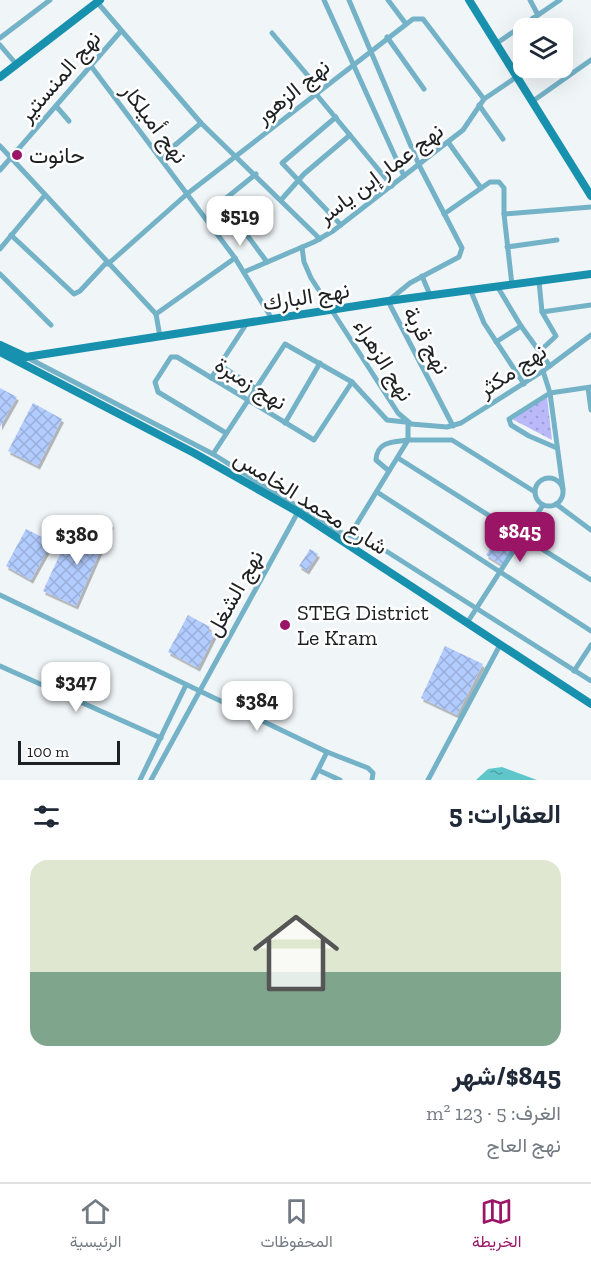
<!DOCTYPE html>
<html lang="ar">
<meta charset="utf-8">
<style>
body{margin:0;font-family:"Zilla Slab",Vazirmatn,serif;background:#f2f2f3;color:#1f2937;direction:rtl;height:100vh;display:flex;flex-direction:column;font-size:22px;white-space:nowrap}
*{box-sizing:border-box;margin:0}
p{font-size:20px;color:#747a83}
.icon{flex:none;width:33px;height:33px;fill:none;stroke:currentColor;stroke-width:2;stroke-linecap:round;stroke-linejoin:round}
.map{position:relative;height:780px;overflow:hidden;direction:ltr}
.details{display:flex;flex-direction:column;background:#fff;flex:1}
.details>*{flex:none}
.buttons{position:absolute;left:513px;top:18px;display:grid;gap:12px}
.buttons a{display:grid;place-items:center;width:60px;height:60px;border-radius:12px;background:#fff;box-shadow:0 6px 24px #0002;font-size:30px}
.scale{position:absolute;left:18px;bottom:15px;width:102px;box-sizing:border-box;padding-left:6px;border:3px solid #1e2021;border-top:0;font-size:16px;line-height:21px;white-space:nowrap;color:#1e2021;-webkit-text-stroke:4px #fff;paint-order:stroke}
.price{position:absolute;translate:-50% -51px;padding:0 14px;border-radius:12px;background:#fff;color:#222;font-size:20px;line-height:39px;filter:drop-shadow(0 2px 3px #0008)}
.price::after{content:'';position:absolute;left:50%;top:36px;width:18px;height:14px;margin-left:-9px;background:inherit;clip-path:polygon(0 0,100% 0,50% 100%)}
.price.on{background:#9b1567;color:#fff}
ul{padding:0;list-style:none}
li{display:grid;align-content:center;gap:12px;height:318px;padding:0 30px}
li span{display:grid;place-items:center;height:186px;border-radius:18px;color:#555}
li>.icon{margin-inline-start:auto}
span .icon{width:108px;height:108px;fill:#fffc;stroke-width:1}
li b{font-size:26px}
h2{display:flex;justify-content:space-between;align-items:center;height:72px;padding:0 30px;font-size:26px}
.dock{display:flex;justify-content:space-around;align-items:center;height:84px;border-top:2px solid #e0e1e3;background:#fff;font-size:16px;color:#747a83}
.dock a{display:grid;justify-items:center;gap:3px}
.dock .on{color:#9b1567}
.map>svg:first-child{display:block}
.park{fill:url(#park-dots)}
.water{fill:url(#water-ripples)}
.building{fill:url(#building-cross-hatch);filter:url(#shadow)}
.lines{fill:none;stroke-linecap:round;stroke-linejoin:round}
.street{stroke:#74b2c7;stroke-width:5}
.secondary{stroke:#1891af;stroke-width:8}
.poi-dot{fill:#9b1567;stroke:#fff;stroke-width:2}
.labels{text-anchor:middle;stroke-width:5;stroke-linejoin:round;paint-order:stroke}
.street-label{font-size:22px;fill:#1e2021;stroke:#fff}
.poi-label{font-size:22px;fill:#1e2021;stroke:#fff;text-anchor:start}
</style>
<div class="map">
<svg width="591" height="780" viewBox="0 0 591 780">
<defs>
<pattern id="park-dots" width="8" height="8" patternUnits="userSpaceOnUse" patternTransform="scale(1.5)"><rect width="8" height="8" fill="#bab9f9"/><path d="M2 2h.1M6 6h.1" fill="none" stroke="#9f9fd5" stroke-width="1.8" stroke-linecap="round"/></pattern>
<pattern id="water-ripples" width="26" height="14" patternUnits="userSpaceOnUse" patternTransform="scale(1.5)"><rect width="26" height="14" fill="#5fc7cb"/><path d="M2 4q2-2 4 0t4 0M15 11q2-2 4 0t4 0" fill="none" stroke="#4ea1a4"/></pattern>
<pattern id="building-cross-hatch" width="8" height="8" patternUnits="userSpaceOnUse" patternTransform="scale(1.5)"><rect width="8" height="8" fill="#b2ccff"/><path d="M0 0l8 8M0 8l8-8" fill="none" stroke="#99afda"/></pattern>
<filter id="shadow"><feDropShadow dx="2" dy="3.5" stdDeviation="0" flood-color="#0004"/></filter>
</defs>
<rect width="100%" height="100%" fill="#f0f5f8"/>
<polygon class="park" points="547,397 552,440 512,419"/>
<polygon class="water" points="502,767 537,780 476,780 488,769"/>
<g class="building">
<polygon points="0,388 17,397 0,427"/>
<polygon points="33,403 62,419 38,466 8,451"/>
<polygon points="96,517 112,524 76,606 43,591 62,550 78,557"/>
<polygon points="26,529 52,542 31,580 6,566"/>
<polygon points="503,530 519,540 502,565 486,555"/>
<polygon points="310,549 318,554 307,571 299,566"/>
<polygon points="188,615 210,627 208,631 215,634 198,668 168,652"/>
<polygon points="445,646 483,664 457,715 421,698"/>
</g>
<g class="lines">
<g class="street">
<polyline points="324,0 404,176"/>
<polyline points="349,0 419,165 462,248 459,257 410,283 388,301 453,426"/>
<polyline points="388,0 406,24"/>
<polyline points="530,0 538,15"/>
<polyline points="97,2 201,123 320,239"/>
<polyline points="533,18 540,28"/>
<polyline points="272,33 320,90"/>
<polyline points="387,37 424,89"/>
<polyline points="0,38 50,0"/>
<polyline points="497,43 560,0"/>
<polyline points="0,45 17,65"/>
<polyline points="91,66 235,258 272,319"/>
<polyline points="562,68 567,76"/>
<polyline points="316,94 392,186"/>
<polyline points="533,101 591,60"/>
<polyline points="479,105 503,139"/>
<polyline points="56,106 69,121"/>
<polyline points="336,117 282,163 341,225"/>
<polyline points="448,142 481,188"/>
<polyline points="0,146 156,314 160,337"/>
<polyline points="161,157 201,123"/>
<polyline points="0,170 121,31"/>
<polyline points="256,174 225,199 224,204 267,262"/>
<polyline points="281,200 304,174 350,135"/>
<polyline points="444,214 490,182 499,182 504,188 504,214 512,285"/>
<polyline points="504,214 591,207"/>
<polyline points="214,231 232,217"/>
<polyline points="11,235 74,294 80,291 107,262"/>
<polyline points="302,247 304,262 311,278 398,413 411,424 447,427 461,423 543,371 591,335"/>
<polyline points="507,247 557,240"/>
<polyline points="0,249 45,195"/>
<polyline points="108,264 187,194 413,19 423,19 484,99"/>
<polyline points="244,272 314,242 333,231 463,130 484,99 518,76"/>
<polyline points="0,274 51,325"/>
<polyline points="422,276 430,295"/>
<polyline points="539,281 542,312 556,336 540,351"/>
<polyline points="497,286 521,326 550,366"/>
<polyline points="470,289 484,323 524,384"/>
<polyline points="542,312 591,305"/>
<polyline points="156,314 235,258"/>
<polyline points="496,342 521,326"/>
<polyline points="26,357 213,454 337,531 375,544 591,681"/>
<polyline points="220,365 255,388"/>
<polyline points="543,371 550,393 563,489"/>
<polyline points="211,378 247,323"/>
<polyline points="588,388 591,410"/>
<polyline points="285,423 320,363"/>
<polyline points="226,433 158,392 155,382 171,357 177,357 314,440 352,382"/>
<polyline points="557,448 529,436 511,425 509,419 550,393 591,387"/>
<polyline points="213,454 285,344 352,382 387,420 405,422"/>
<polyline points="398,458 591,580"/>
<path d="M389 471 376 460C377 441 393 442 408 440V424"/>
<circle cx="549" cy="492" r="14"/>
<polyline points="377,492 591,631"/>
<polyline points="556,504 591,530"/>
<polyline points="350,535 408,440 452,440 535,492"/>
<polyline points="0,595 327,752 368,768 373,773 372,780"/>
<polyline points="467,623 543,505"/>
<polyline points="0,666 161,738"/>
<polyline points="574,671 591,645"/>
<polyline points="318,770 340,780"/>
<polyline points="140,780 186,685"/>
<polyline points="151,780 298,512"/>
<polyline points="313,780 327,752"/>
<polyline points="428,780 500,645"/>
</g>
<g class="secondary">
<polyline points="469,0 591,196"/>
<polyline points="0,77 100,0"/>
<polyline points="0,345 26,357 388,301 591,274"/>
<polyline points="0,352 194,453 298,512 591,704"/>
</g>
</g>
<g class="poi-dot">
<circle cx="17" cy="155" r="6"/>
<circle cx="285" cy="625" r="6"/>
</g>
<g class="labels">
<g class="street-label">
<text transform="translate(59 76) rotate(-49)" y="8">نهج المنستير</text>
<text transform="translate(292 91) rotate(-39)" y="8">نهج الزهور</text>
<text transform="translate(155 123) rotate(53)" y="8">نهج أميلكار</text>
<text transform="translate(380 173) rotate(-37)" y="8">نهج عمار إبن ياسر</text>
<text transform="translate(306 296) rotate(-9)" y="8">نهج البارك</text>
<text transform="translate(427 340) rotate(62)" y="8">نهج قربة</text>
<text transform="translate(384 360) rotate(58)" y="8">نهج الزهراء</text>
<text transform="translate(512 370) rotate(-34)" y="8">نهج مكثر</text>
<text transform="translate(251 383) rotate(32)" y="8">نهج زمبرة</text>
<text transform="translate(311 502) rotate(32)" y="8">شارع محمد الخامس</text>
<text transform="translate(234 593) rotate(-61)" y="8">نهج الشغل</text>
</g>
<g class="poi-label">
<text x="29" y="163">حانوت</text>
<text x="297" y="620">STEG District<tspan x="297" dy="25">Le Kram</tspan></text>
</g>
</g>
</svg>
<div class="buttons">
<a><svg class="icon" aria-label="layers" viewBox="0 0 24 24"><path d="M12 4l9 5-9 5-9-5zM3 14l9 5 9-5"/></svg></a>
</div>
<div class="scale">100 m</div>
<b class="price" style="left:240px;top:247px">$519</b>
<b class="price on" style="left:520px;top:563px">$845</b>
<b class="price" style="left:77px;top:566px">$380</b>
<b class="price" style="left:76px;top:713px">$347</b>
<b class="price" style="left:257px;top:732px">$384</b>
</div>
<section class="details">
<h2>العقارات: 5<svg class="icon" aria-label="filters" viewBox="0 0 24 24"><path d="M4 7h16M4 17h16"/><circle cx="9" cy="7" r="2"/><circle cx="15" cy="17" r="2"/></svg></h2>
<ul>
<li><span style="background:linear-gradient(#dfe7d0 60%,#7fa58c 0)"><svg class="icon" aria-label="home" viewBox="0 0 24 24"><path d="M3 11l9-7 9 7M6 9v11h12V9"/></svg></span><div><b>$845/شهر</b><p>الغرف: 5 · 123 m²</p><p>نهج العاج</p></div></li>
</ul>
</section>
<nav class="dock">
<a class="on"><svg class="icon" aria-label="map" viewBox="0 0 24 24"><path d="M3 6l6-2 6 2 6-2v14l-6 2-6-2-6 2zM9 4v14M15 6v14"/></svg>الخريطة</a>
<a><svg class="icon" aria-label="saved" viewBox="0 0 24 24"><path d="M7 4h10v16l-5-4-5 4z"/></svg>المحفوظات</a>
<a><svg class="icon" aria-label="home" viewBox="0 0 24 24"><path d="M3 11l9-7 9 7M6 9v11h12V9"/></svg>الرئيسية</a>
</nav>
